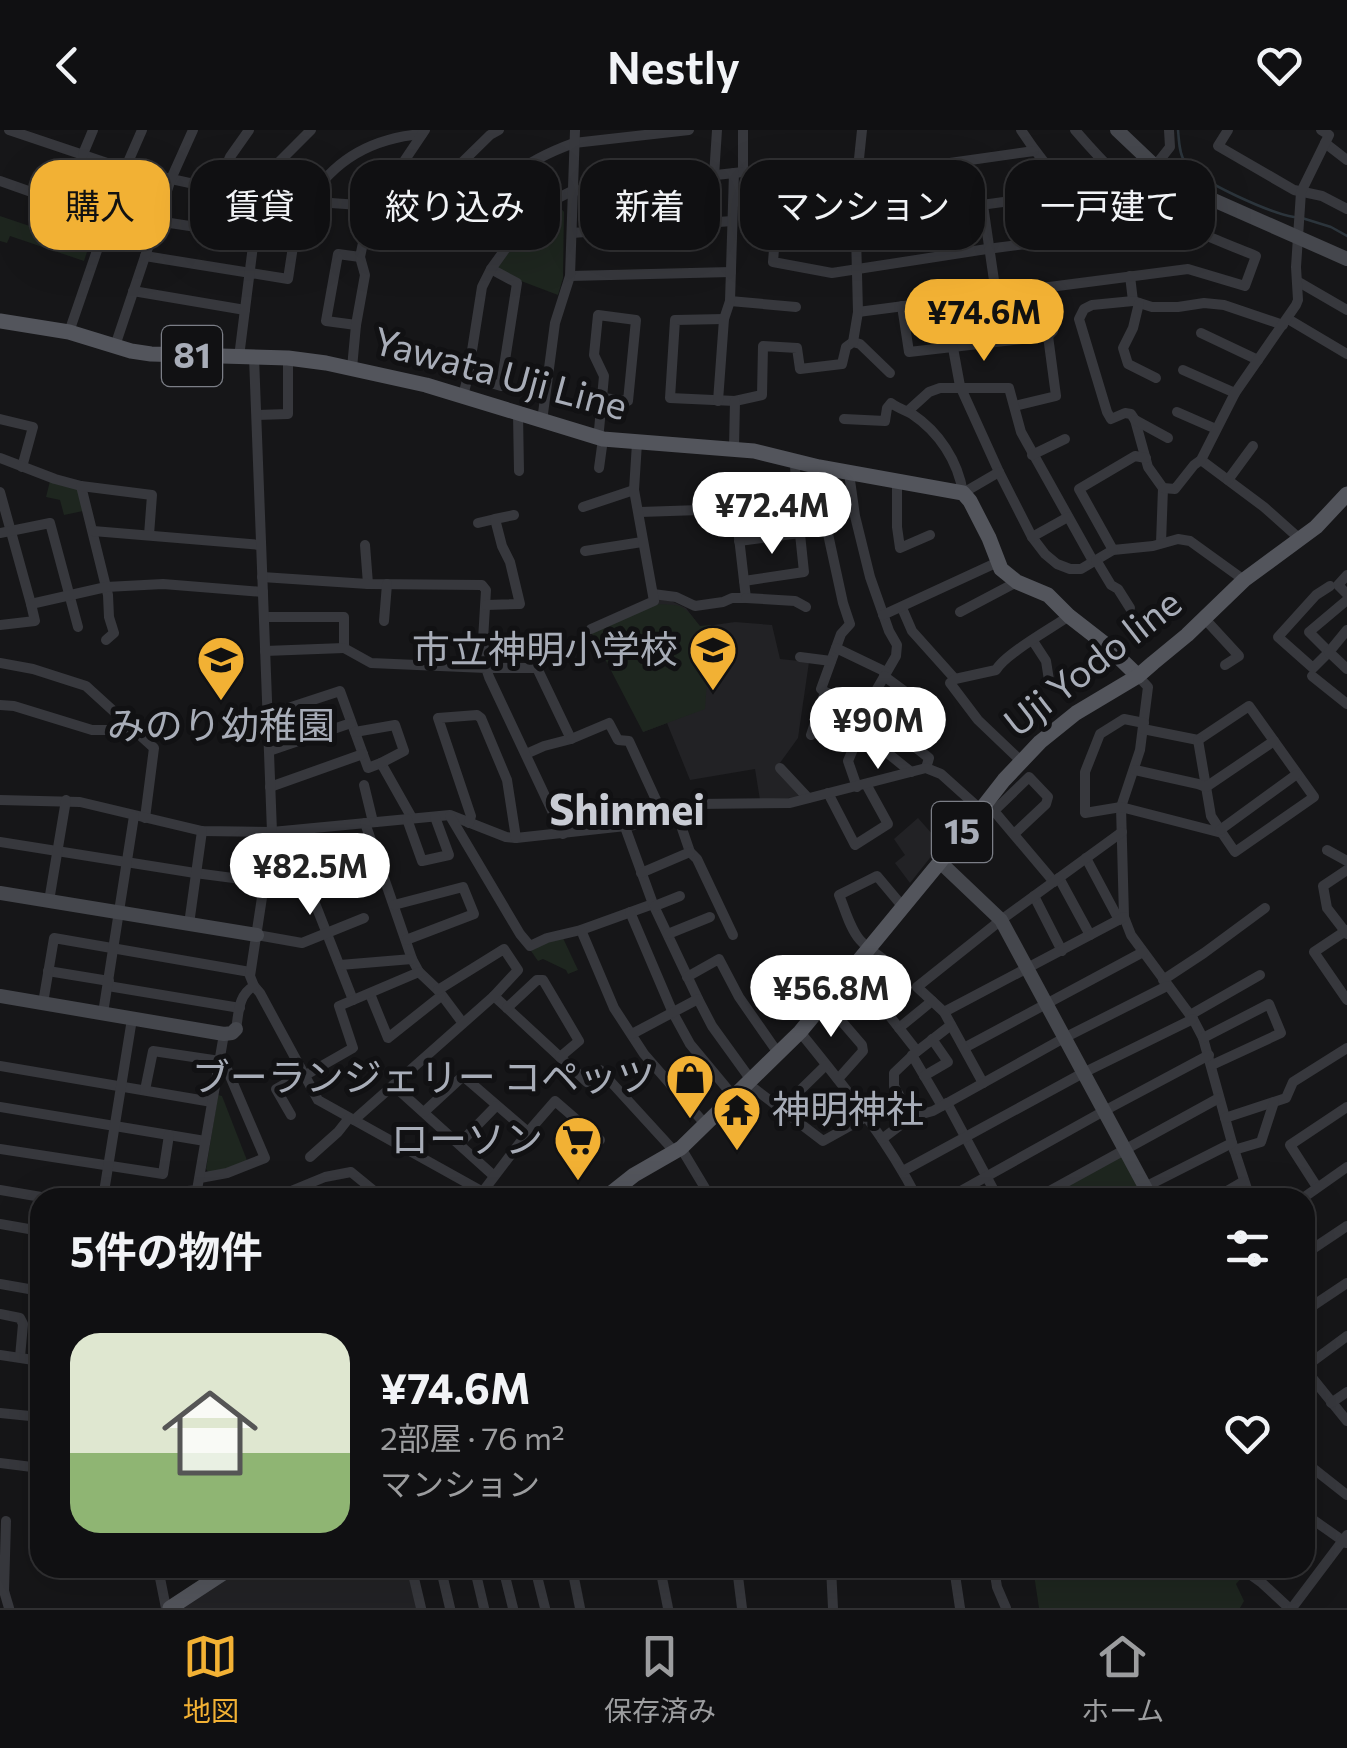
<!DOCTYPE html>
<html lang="ja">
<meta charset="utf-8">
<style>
body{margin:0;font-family:Commissioner,"Noto Sans JP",sans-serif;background:#19191b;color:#f1f3f6;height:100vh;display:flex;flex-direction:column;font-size:38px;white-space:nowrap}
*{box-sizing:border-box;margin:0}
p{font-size:32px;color:#9c9d9f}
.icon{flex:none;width:55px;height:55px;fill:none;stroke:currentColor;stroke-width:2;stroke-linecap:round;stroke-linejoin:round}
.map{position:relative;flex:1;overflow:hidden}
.panel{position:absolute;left:30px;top:1058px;width:1285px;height:390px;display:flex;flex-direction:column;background:#101012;border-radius:30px;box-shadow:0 10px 40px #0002,0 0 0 2px #303032}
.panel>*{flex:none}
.top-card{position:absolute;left:30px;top:30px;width:1288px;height:90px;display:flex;gap:20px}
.price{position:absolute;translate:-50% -85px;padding:0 22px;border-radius:35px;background:#fff;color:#222;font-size:32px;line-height:65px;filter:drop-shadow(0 2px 5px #0008)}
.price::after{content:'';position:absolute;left:50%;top:60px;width:30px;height:22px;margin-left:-15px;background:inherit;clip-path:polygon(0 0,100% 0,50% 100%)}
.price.selected{background:#f2b134;color:#111}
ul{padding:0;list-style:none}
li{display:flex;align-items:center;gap:30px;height:250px;padding:0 40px}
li+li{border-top:2px solid #303032}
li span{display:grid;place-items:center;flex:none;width:280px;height:200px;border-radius:30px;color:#555}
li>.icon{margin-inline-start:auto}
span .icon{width:120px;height:120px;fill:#fffc;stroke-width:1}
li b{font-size:42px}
h2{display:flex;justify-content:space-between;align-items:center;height:120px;padding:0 40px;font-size:42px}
.chip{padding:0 35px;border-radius:30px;background:#101012;box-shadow:0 10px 40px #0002,0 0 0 2px #303032;font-size:35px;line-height:90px}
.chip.selected{background:#f2b134;color:#111}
header{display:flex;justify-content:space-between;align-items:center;height:130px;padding:0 40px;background:#101012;font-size:45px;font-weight:600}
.dock{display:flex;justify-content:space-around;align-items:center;height:140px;border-top:2px solid #303032;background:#101012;font-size:28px;color:#9c9d9f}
.dock a{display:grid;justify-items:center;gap:5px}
.dock .selected{color:#f2b134}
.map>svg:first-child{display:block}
.built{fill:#222225}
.green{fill:#1e261f}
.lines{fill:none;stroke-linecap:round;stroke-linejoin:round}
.stream{stroke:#2c353c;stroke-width:2.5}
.street{stroke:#37383d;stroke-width:10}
.secondary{stroke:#45474d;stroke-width:14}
.primary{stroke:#53555c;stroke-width:15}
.labels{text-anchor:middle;stroke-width:10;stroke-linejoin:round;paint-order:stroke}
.shield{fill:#111113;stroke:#7b7e86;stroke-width:2.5}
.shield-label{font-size:35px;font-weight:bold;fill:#a8adb8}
.street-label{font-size:38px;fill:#a8adb8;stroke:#111113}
.poi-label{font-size:38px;fill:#a8adb8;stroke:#111113;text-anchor:end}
.quarter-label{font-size:42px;font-weight:bold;fill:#c9ccd4;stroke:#111113}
</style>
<header><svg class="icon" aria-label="back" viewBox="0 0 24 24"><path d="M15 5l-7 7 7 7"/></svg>Nestly<svg class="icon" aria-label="heart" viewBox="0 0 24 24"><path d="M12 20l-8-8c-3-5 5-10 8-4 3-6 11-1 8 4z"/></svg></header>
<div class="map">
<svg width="1347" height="1478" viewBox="0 0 1347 1478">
<rect width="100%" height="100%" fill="#161618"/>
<g class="built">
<polygon points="656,469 667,469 686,478 700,497 735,492 772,495 780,529 809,532 798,608 777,637 803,667 760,670 755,639 690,650 667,593 643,602"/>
<polygon points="918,688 941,714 910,753 895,733 905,725 894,709"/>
<polygon points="244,1438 375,1438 396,1445 411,1446 418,1478 183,1478 182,1476"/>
</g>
<g class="green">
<path d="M554 74 559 76 564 82 563 148 558 165 521 151 498 138V133C515 111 531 90 554 74Z"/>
<polygon points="0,86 89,116 84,131 10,106 7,113 0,111"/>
<polygon points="50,351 77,358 83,381 64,385 60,370 46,367"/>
<path d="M654 474C683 475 682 473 700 496L711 495 705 579 643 602 591 502Z"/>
<polygon points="562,806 578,840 568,844 566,840 543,829 538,831 531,821 550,810"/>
<polygon points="218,965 222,966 248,1033 209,1043 206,1039"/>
<polygon points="1121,1025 1144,1068 1045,1068"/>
<polygon points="1033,1438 1234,1438 1244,1445 1236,1454 1244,1471 1240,1478 1039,1478"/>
</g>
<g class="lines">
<g class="stream">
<path d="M1178 0C1179 10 1179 24 1185 32 1198 52 1271 83 1294 87"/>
<polyline points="1302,88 1331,97 1347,106"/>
</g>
<g class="street">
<polyline points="9,0 125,39 259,68 374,76 505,117"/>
<path d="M1021 0C1047 40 1078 73 1116 102"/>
<polyline points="1228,0 1218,16 1294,60 1322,66 1347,79"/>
<polyline points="1325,13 1347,30"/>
<polyline points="83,24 93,0"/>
<polyline points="1155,36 1170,17 1169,0"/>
<polyline points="743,42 743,0"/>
<polyline points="780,42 773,132 832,143 987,119 1141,99 1174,50"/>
<polyline points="714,46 717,0"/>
<polyline points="0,51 108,89"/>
<polyline points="216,59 230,27 249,0"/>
<path d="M309 71C334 29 374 8 422 4"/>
<polyline points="983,75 996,164"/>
<polyline points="421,90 443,51 490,5 499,0"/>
<polyline points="157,91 255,106"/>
<polyline points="777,93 856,92 1069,63"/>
<path d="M465 103C490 56 524 31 574 13L689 0"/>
<polyline points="572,103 732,91"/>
<polyline points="145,126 288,149 300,71"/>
<polyline points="570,146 731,142"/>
<polyline points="1130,146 1133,171 1092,175 1084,179 1079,189 1107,282 1111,289 1125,283 1131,284 1135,290 1148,337 1163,358 1161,413"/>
<polyline points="1297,151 1347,180"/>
<polyline points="133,161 245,180"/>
<polyline points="730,171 796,177"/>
<polyline points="1133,171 1152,177 1178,177 1204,173 1224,175 1283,195"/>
<polyline points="1139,173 1133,198 1123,218 1128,234 1156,248"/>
<polyline points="902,176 909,222 1048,206 1053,201 1047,157"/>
<path d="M858 182 1188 139 1245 156 1256 126C1222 112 1185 99 1155 77 1125 56 1099 28 1075 0"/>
<polyline points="724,189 675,190 670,268 735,271 762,265 763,216 797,218 800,239 842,234 846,217 853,212 860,214 890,243"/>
<polyline points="1288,189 1347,224"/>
<polyline points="356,195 326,191 338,124 360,127"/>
<polyline points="69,202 125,39 142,0"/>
<polyline points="1201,203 1258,230"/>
<polyline points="853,212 858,182 855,67 862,0"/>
<polyline points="115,216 171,49 193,0"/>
<polyline points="953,218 960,256 999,342 1032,407 1045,424 1057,434 1070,439 1081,439 1113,420 1153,416 1178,409 1190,411 1244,450"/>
<polyline points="239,227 259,68 279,32 311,0"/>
<polyline points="352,238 356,195 365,145 360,127 367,94 374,76 425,0"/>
<polyline points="1183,240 1235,263"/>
<polyline points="468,246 501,256 517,153 491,139"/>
<polyline points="463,266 468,246 482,157 491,139 524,93 550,72 572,61 743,42 780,42 858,46 1034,21"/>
<polyline points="718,271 724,189 730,171 734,43"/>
<polyline points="1015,276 1056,266 1048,206"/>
<polyline points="908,281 929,262 940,258 1009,258 1021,302 1093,431"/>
<polyline points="1177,282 1216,299"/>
<polyline points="518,284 519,341"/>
<polyline points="257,285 288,284 288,228"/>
<polyline points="0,289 33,297 22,337"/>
<path d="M844 289 885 291 887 278 891 273C898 278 904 280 912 284 939 302 958 331 963 363L999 342"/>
<polyline points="1135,290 1168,308"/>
<polyline points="542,291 555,193 570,146 575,0"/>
<polyline points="594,307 599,300 604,246 594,225 598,185 636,190 628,271 603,268"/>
<polyline points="734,318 735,271"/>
<polyline points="1032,325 1065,309"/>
<polyline points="0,328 55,349 81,356 108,465 109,487 114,503 106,510"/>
<polyline points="1201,330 1264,377 1301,410"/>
<polyline points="819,337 818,358 843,473 850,494 841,504 821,559 825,562"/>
<polyline points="599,338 603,309"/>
<polyline points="849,343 855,386 870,447 889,501 897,515 896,526 866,578"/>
<polyline points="897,350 897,397 900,418 930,405"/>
<polyline points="1228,350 1253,316"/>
<polyline points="81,356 152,365 149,405"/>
<polyline points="1163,358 1175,359 1194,335 1201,330 1235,263 1296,175 1298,170 1296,137 1301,62 1329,5 1321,0"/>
<polyline points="0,362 31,474"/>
<polyline points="583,377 634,360"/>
<polyline points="640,382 700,380"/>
<polyline points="478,393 495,389"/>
<polyline points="93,401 261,415"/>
<polyline points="0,403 50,393 78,497"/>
<polyline points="1032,407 1068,387"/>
<polyline points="739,411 800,403"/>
<polyline points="365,415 368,454"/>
<polyline points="1113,420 1079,359 1135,326 1146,328"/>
<polyline points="585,421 642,412"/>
<polyline points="1096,430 1111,455 1118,459 1130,478"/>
<polyline points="1347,445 1338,455 1347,464"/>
<polyline points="262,447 368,454 482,455 486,460 483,510 486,538 537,538 571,609 544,616 526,624"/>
<polyline points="744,451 804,442 796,366 795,332"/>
<polyline points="1330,456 1316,465 1278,507 1313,538 1329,522 1309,502 1347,470"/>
<polyline points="653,464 676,467 695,476 723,472 732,468 746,468 735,373 796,366"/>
<polyline points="746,468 795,471 806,477"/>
<polyline points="486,475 520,474 510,432 502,416 495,389 514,385"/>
<polyline points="902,478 912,501 955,549"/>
<polyline points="960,482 1017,452"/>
<polyline points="883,485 998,432"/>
<polyline points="264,487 344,487 344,518 371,533 486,538 489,547 563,704"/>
<polyline points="1204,488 1239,526 1225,535"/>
<polyline points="384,491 387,454"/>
<polyline points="0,495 35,491 31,474 106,457 163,454 263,462"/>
<polyline points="591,499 654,471 634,360 637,313"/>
<polyline points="1347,500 1329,522 1347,539"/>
<polyline points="1033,511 1046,531 1049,550"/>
<polyline points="836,518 886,542"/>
<polyline points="265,521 344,518"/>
<polyline points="800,527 831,531"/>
<polyline points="0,533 33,539 86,556 154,618 145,688"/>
<polyline points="884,546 934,583 912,614"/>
<polyline points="1138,546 1148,557 1140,620 1121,677 1124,787 1131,805 1193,889 1203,908 1232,1013 1250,1068"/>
<polyline points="1312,546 1347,574"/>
<polyline points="0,575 14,576 92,600 134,600"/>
<polyline points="267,585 340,561 368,638 381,633 412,688"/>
<polyline points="1143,599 1198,610 1249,576 1314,667 1235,722 1222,703 1121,677 1085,683 1085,642 1100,604 1124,589 1144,593"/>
<polyline points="355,602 395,595 404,621 381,633"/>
<polyline points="811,605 825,562 866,578 929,628 926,638"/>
<polyline points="571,609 609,593 618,610 629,611 663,685"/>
<polyline points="1198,610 1211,686 1222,703"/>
<polyline points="269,621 351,593"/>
<path d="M1021 631 978 590 950 553 955 549 996 540C1005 524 1052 498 1069 486"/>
<polyline points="780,638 808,668"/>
<polyline points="1135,640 1198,654 1206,657 1274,611"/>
<polyline points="364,655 373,692"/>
<polyline points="270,657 363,624"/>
<polyline points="857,657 848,631 859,605 864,604 911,642"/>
<polyline points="828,663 855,715 888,694 866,654"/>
<polyline points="0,670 80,672 202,701 272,702 450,685 506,707 516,708 644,694 696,674 790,673 926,638 941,644 980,679"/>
<polyline points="676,681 690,722 697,729 733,805"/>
<polyline points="450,686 520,804 530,816 547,808 581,800 653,774"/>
<polyline points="407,689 422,731 449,725 435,687"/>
<polyline points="365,693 412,829 419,842 438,860 462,892"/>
<polyline points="469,693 471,686 438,588 477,585 481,588 507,650 516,708"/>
<polyline points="625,697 653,774 698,869 712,896 751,950"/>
<polyline points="1220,700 1297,644"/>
<polyline points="1014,704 1046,674 1048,667 1029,647 994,681 1054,752"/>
<polyline points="0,712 195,743 309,758 353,870"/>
<polyline points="1327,720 1347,731"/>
<polyline points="1086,728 1119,790"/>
<polyline points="641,743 690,722"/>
<polyline points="1059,748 1090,805"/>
<polyline points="1034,766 1062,821"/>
<polyline points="49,771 66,670"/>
<polyline points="394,775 463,757 474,784 406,810"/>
<polyline points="655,776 680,766"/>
<path d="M903 777 877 746 839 765C845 779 850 799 860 810 875 827 899 833 903 858L881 875 917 921"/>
<polyline points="630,782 673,883 690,914 734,967"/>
<polyline points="189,794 202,701"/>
<polyline points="581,800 614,878 644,924 705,994"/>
<polyline points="1347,800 1314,822 1347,870"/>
<polyline points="668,804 710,787"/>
<polyline points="1347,804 1327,778 1323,756 1347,740"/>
<polyline points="257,805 302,813 364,788"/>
<polyline points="340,835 412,829"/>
<polyline points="48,841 109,851"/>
<polyline points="687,847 719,829 739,867 778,923"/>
<polyline points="1163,850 1204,823 1265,778"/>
<polyline points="108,856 240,878"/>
<polyline points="254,856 260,863 318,970 494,1068"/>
<polyline points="370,864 388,908 441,866"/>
<polyline points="494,866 587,952 600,940 675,1022"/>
<polyline points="825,872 862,915 863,921 838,949"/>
<polyline points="43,873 54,808 250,842"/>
<polyline points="507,878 537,850 543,850 579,911 560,927"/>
<polyline points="944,882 1124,787"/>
<polyline points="103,883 134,686"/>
<polyline points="1190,885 1260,845"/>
<polyline points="899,898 932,871"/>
<path d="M236 899C239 882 238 865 254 856L250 846 272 702 254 227"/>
<path d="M800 902C842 954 886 1007 917 1068"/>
<polyline points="632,904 698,869"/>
<polyline points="1203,908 1269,874 1281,903 1212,935"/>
<polyline points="964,918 1143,822"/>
<polyline points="912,925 942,976"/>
<polyline points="0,936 212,972"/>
<polyline points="304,946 353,918 339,876 419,842"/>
<polyline points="924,946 948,932 932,909"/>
<polyline points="747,953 823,1011 866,987"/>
<polyline points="983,953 944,882 917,857 1001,790 1122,702"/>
<polyline points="393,955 494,1046"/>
<polyline points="145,960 153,921 220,931"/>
<polyline points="947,973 998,1068"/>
<polyline points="0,977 205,1011"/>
<polyline points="781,979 826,935"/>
<polyline points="424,982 463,946 528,1002"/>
<polyline points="291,985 276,959 302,944"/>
<polyline points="911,987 894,956 894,943 915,923 951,895"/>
<polyline points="1225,988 1286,968 1293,952 1347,918"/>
<polyline points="354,990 494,866 518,840 504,819 438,860"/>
<polyline points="882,1009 911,987 933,981 1064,908 1167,856"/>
<polyline points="459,1014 496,976"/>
<polyline points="681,1018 711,1068"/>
<polyline points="0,1019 163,1044 169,1005"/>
<polyline points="1234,1020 1261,1012 1274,972"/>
<polyline points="310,1027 338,1002 349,988"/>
<polyline points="903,1041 1083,943 1193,889"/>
<polyline points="200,1048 227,1043 265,1028 221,925"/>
<polyline points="1145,1057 1232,1013"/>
<polyline points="1317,1057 1290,1015 1347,977"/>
<polyline points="0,1060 47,1068"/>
<polyline points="484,1060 528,1002 555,971 600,1010"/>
<polyline points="103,1068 132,889"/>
<polyline points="124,1068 197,1060 224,904"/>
<polyline points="274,1068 325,1047 351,1042 373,1060 374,1068"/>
<polyline points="948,1068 1104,981 1209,925"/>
<polyline points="1037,1068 1219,968"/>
<polyline points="1215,1068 1244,1051"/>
<polyline points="1303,1068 1347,1037"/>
<polyline points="0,1094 40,1101"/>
<polyline points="1305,1124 1347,1096"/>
<polyline points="0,1154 40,1161"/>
<polyline points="1305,1181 1347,1153"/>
<polyline points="0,1184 20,1188 23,1194 20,1227"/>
<polyline points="0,1225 40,1231"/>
<polyline points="1305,1237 1347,1206"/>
<polyline points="1305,1239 1347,1291"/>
<polyline points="1331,1273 1347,1262"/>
<polyline points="0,1283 40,1287"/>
<polyline points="1305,1332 1347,1365"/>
<polyline points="0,1333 40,1338"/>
<polyline points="1305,1384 1346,1413"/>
<polyline points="6,1391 4,1461 9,1478"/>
<polyline points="158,1438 166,1478"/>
<path d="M394 1438C423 1442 452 1449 480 1438"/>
<polyline points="503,1438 513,1478"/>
<polyline points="535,1438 545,1478"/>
<polyline points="572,1438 580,1478"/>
<polyline points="660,1438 668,1478"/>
<polyline points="737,1438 742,1478"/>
<polyline points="831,1438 833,1478"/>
<polyline points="954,1438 960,1478"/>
<polyline points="994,1438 997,1457 1006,1478"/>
<polyline points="1241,1438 1262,1453 1289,1478"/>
<polyline points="412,1440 421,1478"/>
<polyline points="475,1440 484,1478"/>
<polyline points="442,1444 450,1478"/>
<polyline points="1292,1478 1347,1405"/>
</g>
<g class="secondary">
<polyline points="1117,0 1155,36 1184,57 1347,129"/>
<polyline points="940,732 1001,790 1151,1068"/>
<polyline points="0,763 257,805"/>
<polyline points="0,866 224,904 232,903 236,899"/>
</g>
<g class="primary">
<polyline points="0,191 69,202 131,221 151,224 288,228 326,233 426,255 603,309 754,321 819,337 963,363 970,371 989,408 1001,439 1017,452 1048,465 1069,486 1105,514 1138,546"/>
<polyline points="605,1068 634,1045 681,1018 800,902 940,732 1004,650 1040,612 1076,583 1138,546 1153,533 1187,505 1244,450 1316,397 1347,364"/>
<polyline points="170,1478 231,1438"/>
</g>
</g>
<defs>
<g id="school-pin" transform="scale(2.5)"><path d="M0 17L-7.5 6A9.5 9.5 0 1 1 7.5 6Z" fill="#f2b134" stroke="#111113"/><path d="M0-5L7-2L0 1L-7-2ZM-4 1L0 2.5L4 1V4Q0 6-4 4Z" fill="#111"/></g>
<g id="shop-pin" transform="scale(2.5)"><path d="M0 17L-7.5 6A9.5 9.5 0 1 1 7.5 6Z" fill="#f2b134" stroke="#111113"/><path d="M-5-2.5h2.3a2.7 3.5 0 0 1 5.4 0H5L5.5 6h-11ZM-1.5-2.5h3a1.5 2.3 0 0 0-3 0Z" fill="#111"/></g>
<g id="temple-pin" transform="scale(2.5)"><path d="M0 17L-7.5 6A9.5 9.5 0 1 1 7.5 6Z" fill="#f2b134" stroke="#111113"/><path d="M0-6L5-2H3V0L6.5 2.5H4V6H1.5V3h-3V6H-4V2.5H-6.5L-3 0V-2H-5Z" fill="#111"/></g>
<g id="supermarket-pin" transform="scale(2.5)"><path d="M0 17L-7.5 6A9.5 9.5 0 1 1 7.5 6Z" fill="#f2b134" stroke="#111113"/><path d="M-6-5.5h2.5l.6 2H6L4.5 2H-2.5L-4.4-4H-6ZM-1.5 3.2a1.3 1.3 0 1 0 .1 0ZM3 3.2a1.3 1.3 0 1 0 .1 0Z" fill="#111"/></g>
</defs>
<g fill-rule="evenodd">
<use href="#school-pin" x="713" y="520"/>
<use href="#school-pin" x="221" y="530"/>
<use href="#shop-pin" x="690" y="948"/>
<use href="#temple-pin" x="737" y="980"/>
<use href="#supermarket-pin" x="578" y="1010"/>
</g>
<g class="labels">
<g class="shield">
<rect x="162" y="196" width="60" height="60" rx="8"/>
<rect x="932" y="672" width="60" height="60" rx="8"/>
</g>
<g class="shield-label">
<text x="192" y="238">81</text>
<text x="962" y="714">15</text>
</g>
<g class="street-label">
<text transform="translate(500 244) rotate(15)" y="13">Yawata Uji Line</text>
<text transform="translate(1093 533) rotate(-38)" y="13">Uji Yodo line</text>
</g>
<g class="poi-label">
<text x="678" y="533">市立神明小学校</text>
<text x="221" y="609" text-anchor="middle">みのり幼稚園</text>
<text x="655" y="961">ブーランジェリー コペッツ</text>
<text x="772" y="993" text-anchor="start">神明神社</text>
<text x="543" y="1023">ローソン</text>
</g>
<g class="quarter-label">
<text x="627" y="695">Shinmei</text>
</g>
</g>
</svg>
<b class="price selected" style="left:984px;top:234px">¥74.6M</b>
<b class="price" style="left:772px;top:427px">¥72.4M</b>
<b class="price" style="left:878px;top:642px">¥90M</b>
<b class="price" style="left:310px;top:788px">¥82.5M</b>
<b class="price" style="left:831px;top:910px">¥56.8M</b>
<div class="top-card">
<a class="chip selected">購入</a>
<a class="chip">賃貸</a>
<a class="chip">絞り込み</a>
<a class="chip">新着</a>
<a class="chip">マンション</a>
<a class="chip">一戸建て</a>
</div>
<section class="panel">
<h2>5件の物件<svg class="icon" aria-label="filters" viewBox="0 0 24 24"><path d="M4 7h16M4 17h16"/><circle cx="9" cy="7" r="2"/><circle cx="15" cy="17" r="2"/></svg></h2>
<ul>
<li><span style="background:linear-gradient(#dfe7d0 60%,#8fb573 0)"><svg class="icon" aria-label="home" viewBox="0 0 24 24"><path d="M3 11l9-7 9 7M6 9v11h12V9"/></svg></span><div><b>¥74.6M</b><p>2部屋 · 76 m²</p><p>マンション</p></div><svg class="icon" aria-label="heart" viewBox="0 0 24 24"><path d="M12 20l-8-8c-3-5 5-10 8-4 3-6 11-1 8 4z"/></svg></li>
</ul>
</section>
</div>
<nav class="dock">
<a class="selected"><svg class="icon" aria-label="map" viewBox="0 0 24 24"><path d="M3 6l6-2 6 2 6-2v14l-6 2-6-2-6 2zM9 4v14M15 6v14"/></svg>地図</a>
<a><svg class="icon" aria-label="saved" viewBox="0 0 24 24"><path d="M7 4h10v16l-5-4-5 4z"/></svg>保存済み</a>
<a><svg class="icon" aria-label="home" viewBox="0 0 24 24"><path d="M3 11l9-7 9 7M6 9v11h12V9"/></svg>ホーム</a>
</nav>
